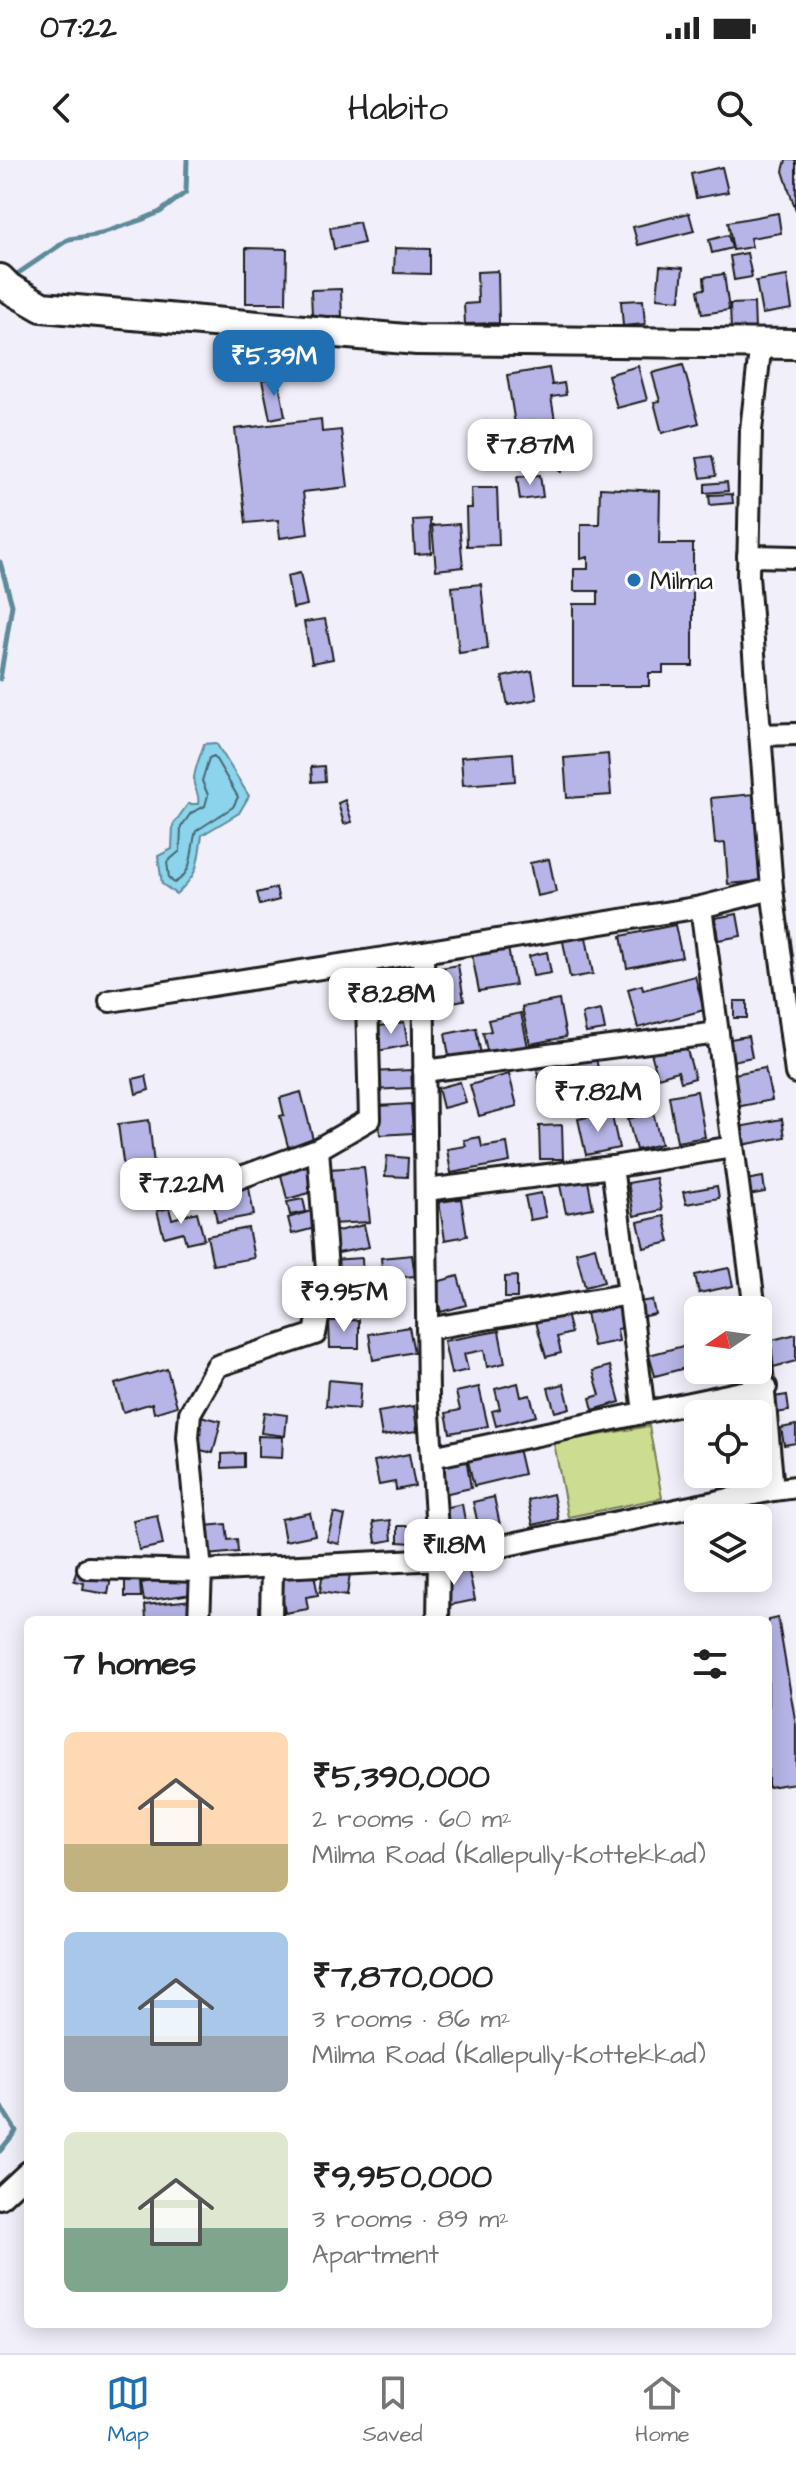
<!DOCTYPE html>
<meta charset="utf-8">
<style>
body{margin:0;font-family:"Architects Daughter",sans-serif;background:#f6f6f6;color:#222;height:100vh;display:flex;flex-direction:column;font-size:30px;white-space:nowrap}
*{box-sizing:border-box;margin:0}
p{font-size:26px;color:#767676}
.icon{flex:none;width:44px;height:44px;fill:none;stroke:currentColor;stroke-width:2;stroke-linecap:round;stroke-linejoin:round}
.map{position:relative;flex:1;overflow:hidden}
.drawer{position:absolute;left:24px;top:1456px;width:748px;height:712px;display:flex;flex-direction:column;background:#fff;border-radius:12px;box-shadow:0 4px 20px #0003}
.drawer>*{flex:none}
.needle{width:52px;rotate:257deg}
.tools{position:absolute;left:684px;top:1136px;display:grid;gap:16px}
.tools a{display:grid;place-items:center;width:88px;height:88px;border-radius:12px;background:#fff;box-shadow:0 4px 20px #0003;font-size:40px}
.price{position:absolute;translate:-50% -68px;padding:0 18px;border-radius:16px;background:#fff;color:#222;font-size:26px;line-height:52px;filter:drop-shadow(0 2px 4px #0008)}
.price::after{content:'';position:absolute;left:50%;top:48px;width:24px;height:18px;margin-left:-12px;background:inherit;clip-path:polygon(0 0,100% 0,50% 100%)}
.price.active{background:#1f6fb2;color:#fff}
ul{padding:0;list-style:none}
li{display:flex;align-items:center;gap:24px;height:200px;padding:0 40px}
li span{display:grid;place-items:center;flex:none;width:224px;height:160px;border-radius:12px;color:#555}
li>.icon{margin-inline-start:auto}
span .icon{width:96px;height:96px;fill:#fffc;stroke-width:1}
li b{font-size:34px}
h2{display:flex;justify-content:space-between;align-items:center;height:96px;padding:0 40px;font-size:34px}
.status{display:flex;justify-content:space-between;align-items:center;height:56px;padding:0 40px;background:#fff;direction:ltr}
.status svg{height:22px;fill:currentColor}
header{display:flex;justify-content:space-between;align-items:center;height:104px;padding:0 40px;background:#fff;font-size:36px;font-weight:600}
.menu{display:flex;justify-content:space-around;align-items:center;height:112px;border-top:2px solid #e0e0e0;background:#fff;font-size:22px;color:#767676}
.menu a{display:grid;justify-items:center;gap:4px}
.menu .active{color:#1f6fb2}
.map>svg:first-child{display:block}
.green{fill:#ccdd91;stroke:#747c56;stroke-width:2}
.water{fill:#8bd4ec;stroke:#5f8a99;stroke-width:2}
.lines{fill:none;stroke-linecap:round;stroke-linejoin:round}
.shore{stroke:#48666f;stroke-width:2}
.stream{stroke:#5f8a99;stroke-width:5}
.building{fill:#b7b5e7;stroke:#1c1c1c;stroke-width:2}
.minor-casing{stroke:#1c1c1c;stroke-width:26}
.secondary-casing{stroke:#1c1c1c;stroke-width:34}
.minor{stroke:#fff;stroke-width:20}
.secondary{stroke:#fff;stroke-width:28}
.poi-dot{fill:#1f6fb2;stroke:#fff;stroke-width:3}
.labels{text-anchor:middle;stroke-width:6;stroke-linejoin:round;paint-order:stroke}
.poi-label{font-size:26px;fill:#1c1c1c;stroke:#fff;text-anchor:start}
</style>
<div class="status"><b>07:22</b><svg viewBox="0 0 49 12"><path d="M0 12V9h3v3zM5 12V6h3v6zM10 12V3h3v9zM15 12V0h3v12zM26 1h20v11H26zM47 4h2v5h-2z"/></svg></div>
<header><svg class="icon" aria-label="back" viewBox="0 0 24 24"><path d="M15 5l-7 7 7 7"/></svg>Habito<svg class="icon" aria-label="search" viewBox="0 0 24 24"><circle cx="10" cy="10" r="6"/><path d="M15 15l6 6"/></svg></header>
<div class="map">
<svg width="796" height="2193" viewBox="0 0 796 2193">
<rect width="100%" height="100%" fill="#f1f0fa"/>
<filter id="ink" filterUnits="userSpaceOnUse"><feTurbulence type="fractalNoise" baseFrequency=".0125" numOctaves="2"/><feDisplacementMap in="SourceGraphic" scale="16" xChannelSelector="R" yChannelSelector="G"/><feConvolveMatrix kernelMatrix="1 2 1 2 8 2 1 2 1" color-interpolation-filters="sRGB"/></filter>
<g filter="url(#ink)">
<polygon class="green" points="649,1266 662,1338 568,1357 554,1283"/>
<path class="water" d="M216 583 249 636 239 653 202 675C197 705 200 713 176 734L162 724 158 696 172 689 173 665 188 644H198C200 634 196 633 194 624 192 613 201 595 204 584Z"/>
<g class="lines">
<path class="shore" d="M214 596 238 637 233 647 196 671C190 690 195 712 174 723L169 718 167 702 180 691 181 667 191 653 205 646 208 635 202 621 209 598Z"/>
<g class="stream">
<polyline points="17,114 69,79 96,75 141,60 160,52 186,32 187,0"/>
<polyline points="0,402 12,445 0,519"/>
<polyline points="0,1945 16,1971 0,1991"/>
</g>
</g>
<g class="building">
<polygon points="786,0 796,0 796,51 783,11"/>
<polygon points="722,7 728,32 696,38 691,14"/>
<polygon points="689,53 694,71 638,85 633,67"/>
<polygon points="778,53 781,73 750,78 752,87 733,90 728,62"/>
<polygon points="359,62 364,83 334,89 330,68"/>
<polygon points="728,75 732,88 712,93 709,80"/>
<polygon points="246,88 287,89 286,143 246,143"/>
<polygon points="395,88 430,89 430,114 394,113"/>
<polygon points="747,93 752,117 734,120 730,96"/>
<polygon points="660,106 683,108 680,140 657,138"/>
<polygon points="498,111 499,163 465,164 464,144 478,143 477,112"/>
<polygon points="724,114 729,150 702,154 698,130 705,129 704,117"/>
<polygon points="787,116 792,149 762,154 756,121"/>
<polygon points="341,129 342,156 312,156 311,130"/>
<polygon points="643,140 645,164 623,166 621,141"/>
<polygon points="754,143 755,170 731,171 730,144"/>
<polygon points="683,205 699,263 662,273 654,242 660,241 652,213"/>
<polygon points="638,206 647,240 617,248 608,215"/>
<polygon points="549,208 552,225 564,223 566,235 551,237 556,266 535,269 533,261 515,264 507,215"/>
<polygon points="278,217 285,256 270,259 262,220"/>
<polygon points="321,259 322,272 341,270 348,327 303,332 308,374 280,378 278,360 246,363 235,269"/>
<polygon points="560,291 571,300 561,312 550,303"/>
<polygon points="712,296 716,316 701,318 697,298"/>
<polygon points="540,315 543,337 520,340 517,317"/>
<polygon points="727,322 728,331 705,333 705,324"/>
<polygon points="471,328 497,328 499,385 467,386 466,348 472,348"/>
<polygon points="600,328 660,331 659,384 693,384 693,506 663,506 663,513 649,513 649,526 573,526 573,444 598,444 598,431 574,431 574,409 588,409 588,397 581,399 581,364 599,364"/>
<polygon points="732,334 733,343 710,345 709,335"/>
<polygon points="430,359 431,393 415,394 413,360"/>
<polygon points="459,364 463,407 436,410 432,366"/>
<polygon points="300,413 307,445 293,448 287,416"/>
<polygon points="481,424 488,489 459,493 452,427"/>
<polygon points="325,459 333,499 312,503 304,462"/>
<polygon points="532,511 537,539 508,545 502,517"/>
<polygon points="513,593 515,621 463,625 461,597"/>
<polygon points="608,594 611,635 567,638 564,598"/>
<polygon points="324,606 325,621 312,622 311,607"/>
<polygon points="754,634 761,721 728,724 725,683 715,684 711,638"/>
<polygon points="345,640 352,662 344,664 338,643"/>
<polygon points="549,699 556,732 537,736 530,703"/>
<polygon points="276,728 279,740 260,745 257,733"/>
<polygon points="737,754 741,776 718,780 715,758"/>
<polygon points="675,765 682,797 627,808 621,776"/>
<polygon points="585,772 593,814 570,818 562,776"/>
<polygon points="508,788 515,825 479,831 472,795"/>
<polygon points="547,792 551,813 533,816 529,796"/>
<polygon points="458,805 464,840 441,844 435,809"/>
<polygon points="695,816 704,850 638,868 628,829 642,825 643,830"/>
<polygon points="407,831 411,852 373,860 368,839"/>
<polygon points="559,840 566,877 530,884 522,847"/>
<rect x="734" y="841" width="13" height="17"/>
<polygon points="601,850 605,870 586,873 582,854"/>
<polygon points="521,853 528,887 488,895 483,873 491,871 488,860"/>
<polygon points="404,862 408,885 378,891 374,867"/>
<polygon points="476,868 481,895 450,901 445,874"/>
<polygon points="748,876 752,897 723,903 719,881"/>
<polygon points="685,883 695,918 681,922 678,911 658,917 651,893"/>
<polygon points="596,898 602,929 543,941 537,909"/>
<polygon points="765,908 772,940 736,947 729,915"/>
<polygon points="411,910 412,928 372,930 371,912"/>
<polygon points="509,914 517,946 479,956 470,925"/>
<polygon points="146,916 149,930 136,934 133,919"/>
<polygon points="460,922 466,942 443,948 438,928"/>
<polygon points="697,931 705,977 677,982 669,936"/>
<polygon points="301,932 314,983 289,990 280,956 284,955 280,938"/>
<polygon points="411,944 413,973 380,975 378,946"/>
<polygon points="611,952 619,988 586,995 578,959"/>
<polygon points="653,952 661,984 636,990 628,959"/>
<polygon points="782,959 785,977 736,986 733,968"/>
<polygon points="149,960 155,1014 125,1017 118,964"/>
<polygon points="562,965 563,999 540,999 539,966"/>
<polygon points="480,977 482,987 507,983 510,1002 451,1013 447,989 466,986 464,980"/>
<polygon points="387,996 408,998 407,1017 385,1016"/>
<polygon points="316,1001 324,1029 287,1039 280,1011"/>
<polygon points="364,1007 370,1062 330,1064 327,1009"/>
<polygon points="587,1015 593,1048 566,1053 559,1021"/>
<polygon points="763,1017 765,1032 743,1036 740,1021"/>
<polygon points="656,1018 662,1050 634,1056 628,1023"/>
<polygon points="248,1023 254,1055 217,1062 211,1029"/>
<polygon points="717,1026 719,1038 686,1044 683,1032"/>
<polygon points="541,1033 546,1057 530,1060 525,1036"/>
<polygon points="303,1039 306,1052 290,1055 287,1042"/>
<polygon points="461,1039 467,1076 445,1080 439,1042"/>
<polygon points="169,1048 172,1059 197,1052 204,1079 186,1083 183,1072 164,1077 157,1051"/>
<polygon points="311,1051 315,1068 292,1074 288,1058"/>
<polygon points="664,1056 670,1082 644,1088 638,1062"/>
<polygon points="364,1065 369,1087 338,1093 333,1072"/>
<polygon points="248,1068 254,1098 213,1105 207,1076"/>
<polygon points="595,1087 604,1122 585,1127 576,1092"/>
<polygon points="412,1095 415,1116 383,1119 381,1098"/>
<polygon points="362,1098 363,1127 332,1129 330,1100"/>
<polygon points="729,1108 733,1126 699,1133 695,1115"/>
<polygon points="458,1116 466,1145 441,1152 433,1123"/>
<polygon points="517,1116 517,1138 505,1138 505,1117"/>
<polygon points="335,1128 364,1130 363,1150 334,1148"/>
<polygon points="652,1140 655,1154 640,1157 638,1142"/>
<polygon points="624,1145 628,1167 617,1169 619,1181 593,1186 586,1153"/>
<polygon points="566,1154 571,1173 557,1177 561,1193 546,1197 536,1162"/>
<polygon points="359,1160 359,1188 330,1188 329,1161"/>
<polygon points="409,1167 414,1192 373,1200 369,1174"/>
<polygon points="499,1171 505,1203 487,1207 484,1190 464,1194 468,1210 451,1214 444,1181"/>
<polygon points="796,1174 796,1201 766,1209 760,1183"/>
<polygon points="683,1186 689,1207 655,1216 649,1195"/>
<polygon points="610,1206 620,1242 593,1250 590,1238 600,1235 593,1211"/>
<polygon points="167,1209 177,1246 154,1253 152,1243 123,1252 115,1224"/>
<polygon points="328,1220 361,1223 359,1249 326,1246"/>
<polygon points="518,1223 521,1237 530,1235 536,1256 496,1266 492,1251 500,1249 495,1229"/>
<polygon points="564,1224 570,1248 555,1252 548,1228"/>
<polygon points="479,1227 488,1266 450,1273 446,1253 460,1250 456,1232"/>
<polygon points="787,1235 789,1251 769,1254 767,1238"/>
<polygon points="753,1237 758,1254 723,1254 721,1246"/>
<polygon points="711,1245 713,1254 698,1254 698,1282 695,1282 686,1251"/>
<polygon points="414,1246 417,1271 382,1276 378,1252"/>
<polygon points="264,1252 287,1255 285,1276 261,1273"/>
<polygon points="200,1256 221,1261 213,1293 192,1288"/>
<polygon points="796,1265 796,1283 784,1285 781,1268"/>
<polygon points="258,1276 283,1277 282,1298 258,1297"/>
<polygon points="517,1284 524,1314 474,1326 467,1297"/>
<polygon points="244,1293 244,1307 222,1308 222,1294"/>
<polygon points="409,1294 415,1326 396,1330 395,1322 379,1325 374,1301"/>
<polygon points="466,1297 471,1328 439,1335 433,1303"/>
<polygon points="553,1334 558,1359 533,1365 528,1340"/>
<polygon points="494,1337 500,1365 479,1369 473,1342"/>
<polygon points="462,1344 467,1372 446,1376 440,1349"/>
<polygon points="310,1353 315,1375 285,1381 281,1359"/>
<polygon points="334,1353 345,1356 339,1384 327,1381"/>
<polygon points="157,1355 163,1385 139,1390 133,1360"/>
<polygon points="390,1360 392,1380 376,1383 373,1362"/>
<polygon points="226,1364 228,1380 237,1379 238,1392 207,1395 205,1366"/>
<polygon points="398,1366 412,1366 412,1383 398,1382"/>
<polygon points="468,1407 475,1440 440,1447 433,1414"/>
<polygon points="313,1409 318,1435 306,1437 308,1449 285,1453 279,1415"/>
<polygon points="323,1410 350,1413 347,1436 320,1432"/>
<polygon points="76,1412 111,1418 108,1434 83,1430 84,1423 74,1421"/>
<polygon points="189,1415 192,1434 144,1441 141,1423"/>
<polygon points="125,1421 140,1421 141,1437 125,1437"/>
<polygon points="192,1440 194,1460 146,1460 145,1445"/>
<polygon points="778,1458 796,1565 796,1623 768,1627 768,1460"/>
</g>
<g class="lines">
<g class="minor-casing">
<g id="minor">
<polyline points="748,396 796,397"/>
<polyline points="760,575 796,574"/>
<polyline points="772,729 796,913"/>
<polyline points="110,841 423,792"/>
<polyline points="424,911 718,873"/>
<polyline points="612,1007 733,987"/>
<polyline points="206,1030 318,989 370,959 366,801"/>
<polyline points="426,1030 612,1007 629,1134"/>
<polyline points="755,1150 701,747 772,729 748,416 751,270 761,182"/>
<polyline points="427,1169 629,1134 644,1252"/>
<polyline points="432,1297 766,1227"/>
<polyline points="773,1330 796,1327"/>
<polyline points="88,1408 201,1411 188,1277 190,1253 217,1206 315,1174 327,1110 318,989"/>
<polyline points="199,1460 201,1411 439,1399 773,1330 758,1170"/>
<polyline points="271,1460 272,1407"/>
<polyline points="438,1460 439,1399 428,1238 423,792 701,747"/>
<polyline points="0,2038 28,2012"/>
</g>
</g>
<g class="secondary-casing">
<polyline id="secondary" points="0,119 9,128 42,147 417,180 796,184"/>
</g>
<use href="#minor" class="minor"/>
<use href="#secondary" class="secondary"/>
</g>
</g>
<circle class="poi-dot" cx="634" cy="420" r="8"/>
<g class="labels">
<g class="poi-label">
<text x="650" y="429">Milma</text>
</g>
</g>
</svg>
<div class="tools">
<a><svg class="needle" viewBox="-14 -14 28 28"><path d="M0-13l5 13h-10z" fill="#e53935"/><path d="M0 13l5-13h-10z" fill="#767676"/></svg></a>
<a><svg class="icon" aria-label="locate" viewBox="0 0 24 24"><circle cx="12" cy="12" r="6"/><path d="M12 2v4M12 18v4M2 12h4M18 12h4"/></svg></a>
<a><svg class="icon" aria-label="layers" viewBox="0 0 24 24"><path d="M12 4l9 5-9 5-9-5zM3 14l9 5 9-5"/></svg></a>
</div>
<b class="price active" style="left:274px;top:238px">₹5.39M</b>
<b class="price" style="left:530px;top:327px">₹7.87M</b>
<b class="price" style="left:391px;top:876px">₹8.28M</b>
<b class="price" style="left:598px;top:974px">₹7.82M</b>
<b class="price" style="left:181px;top:1066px">₹7.22M</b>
<b class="price" style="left:344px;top:1174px">₹9.95M</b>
<b class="price" style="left:454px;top:1427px">₹11.8M</b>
<section class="drawer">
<h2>7 homes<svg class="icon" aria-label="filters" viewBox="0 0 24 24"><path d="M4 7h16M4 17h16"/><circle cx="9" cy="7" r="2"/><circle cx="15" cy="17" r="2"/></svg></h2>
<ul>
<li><span style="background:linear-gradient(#ffd9b3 70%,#c2b280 0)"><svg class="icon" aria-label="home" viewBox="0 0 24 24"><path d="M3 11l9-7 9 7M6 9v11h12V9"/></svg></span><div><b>₹5,390,000</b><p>2 rooms · 60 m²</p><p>Milma Road (Kallepully-Kottekkad)</p></div></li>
<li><span style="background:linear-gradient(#a9c7e8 65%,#9aa5b1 0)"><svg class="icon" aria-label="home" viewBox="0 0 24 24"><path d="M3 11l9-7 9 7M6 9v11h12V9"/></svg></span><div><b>₹7,870,000</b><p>3 rooms · 86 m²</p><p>Milma Road (Kallepully-Kottekkad)</p></div></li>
<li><span style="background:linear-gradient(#dfe7d0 60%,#7fa58c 0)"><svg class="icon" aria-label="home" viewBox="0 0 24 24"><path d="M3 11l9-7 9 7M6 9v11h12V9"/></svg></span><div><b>₹9,950,000</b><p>3 rooms · 89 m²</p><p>Apartment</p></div></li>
</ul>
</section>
</div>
<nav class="menu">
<a class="active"><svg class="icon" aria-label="map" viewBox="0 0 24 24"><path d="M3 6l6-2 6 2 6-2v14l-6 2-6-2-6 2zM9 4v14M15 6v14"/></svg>Map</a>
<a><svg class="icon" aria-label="saved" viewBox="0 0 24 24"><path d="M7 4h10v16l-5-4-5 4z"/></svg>Saved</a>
<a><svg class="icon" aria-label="home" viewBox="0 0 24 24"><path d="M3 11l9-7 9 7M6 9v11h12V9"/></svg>Home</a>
</nav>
